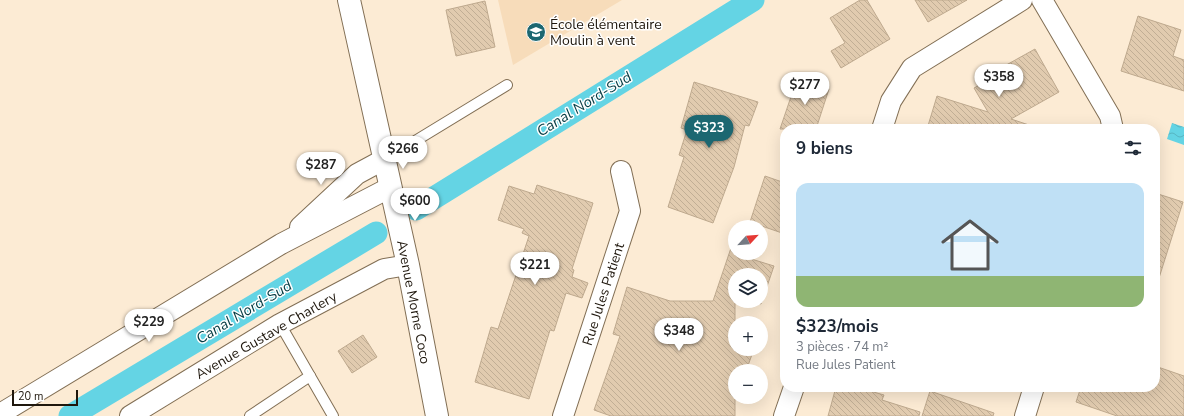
<!DOCTYPE html>
<html lang="fr">
<meta charset="utf-8">
<style>
body{margin:0;font-family:"Nunito Sans",sans-serif;background:#f6f6f7;color:#1f2937;height:100vh;display:flex;flex-direction:column;font-size:15px;white-space:nowrap}
*{box-sizing:border-box;margin:0}
p{font-size:13px;color:#747a83}
.icon{flex:none;width:22px;height:22px;fill:none;stroke:currentColor;stroke-width:2;stroke-linecap:round;stroke-linejoin:round}
.map{position:relative;flex:1;overflow:hidden}
.side{position:absolute;left:780px;top:124px;width:380px;height:268px;display:flex;flex-direction:column;background:#fff;border-radius:16px;box-shadow:0 4px 16px #0002}
.side>*{flex:none}
.needle{width:26px;rotate:64deg}
.buttons{position:absolute;left:728px;top:220px;display:grid;gap:8px}
.buttons a{display:grid;place-items:center;width:40px;height:40px;border-radius:50%;background:#fff;box-shadow:0 4px 16px #0002;font-size:20px}
.scale{position:absolute;left:12px;bottom:10px;width:66px;box-sizing:border-box;padding-left:4px;border:2px solid #1f170d;border-top:0;font-size:11px;line-height:14px;white-space:nowrap;color:#1f170d;-webkit-text-stroke:3px #fff;paint-order:stroke}
.price{position:absolute;translate:-50% -34px;padding:0 9px;border-radius:14px;background:#fff;color:#222;font-size:13px;line-height:26px;filter:drop-shadow(0 1px 2px #0008)}
.price::after{content:'';position:absolute;left:50%;top:24px;width:12px;height:9px;margin-left:-6px;background:inherit;clip-path:polygon(0 0,100% 0,50% 100%)}
.price.selected{background:#1c6771;color:#fff}
ul{padding:0;list-style:none}
li{display:grid;align-content:center;gap:8px;height:212px;padding:0 16px}
li+li{border-top:1px solid #e0e1e3}
li span{display:grid;place-items:center;height:124px;border-radius:12px;color:#555}
li>.icon{margin-inline-start:auto}
span .icon{width:72px;height:72px;fill:#fffc;stroke-width:1}
li b{font-size:17px}
h2{display:flex;justify-content:space-between;align-items:center;height:48px;padding:0 16px;font-size:17px}
.map>svg:first-child{display:block}
.built{fill:#f7dcba}
.water{fill:url(#water-waves)}
.lines{fill:none;stroke-linecap:round;stroke-linejoin:round}
.canal{stroke:#64d4e4;stroke-width:23}
.building{fill:url(#building-back-hatch);stroke:#bea98e}
.service-casing{stroke:#826f55;stroke-width:12}
.minor-casing{stroke:#826f55;stroke-width:22}
.tertiary-casing{stroke:#826f55;stroke-width:24}
.service{stroke:#fff;stroke-width:10}
.minor{stroke:#fff;stroke-width:20}
.tertiary{stroke:#fff;stroke-width:22}
.labels{text-anchor:middle;stroke-width:3;stroke-linejoin:round;paint-order:stroke}
.poi-label{font-size:14px;fill:#1f170d;stroke:#fff;text-anchor:start}
.street-label{font-size:14px;fill:#1f170d;stroke:#fff}
.water-label{font-size:15px;font-style:italic;fill:#063d44;stroke:#fff}
</style>
<div class="map">
<svg width="1184" height="416" viewBox="0 0 1184 416">
<defs>
<pattern id="water-waves" width="16" height="10" patternUnits="userSpaceOnUse"><rect width="16" height="10" fill="#64d4e4"/><path d="M0 5q4-4 8 0t8 0" fill="none" stroke="#56b5c2"/></pattern>
<pattern id="building-back-hatch" width="6" height="6" patternUnits="userSpaceOnUse"><rect width="6" height="6" fill="#e1cbaf"/><path d="M-1 5l2 2M0 0l6 6M5-1l2 2" fill="none" stroke="#c1ae95"/></pattern>
</defs>
<rect width="100%" height="100%" fill="#fcebd4"/>
<polygon class="built" points="498,0 622,0 513,65"/>
<polygon class="water" points="1172,123 1184,127 1184,145 1167,139"/>
<g class="lines">
<g class="canal">
<polyline points="416,209 753,0"/>
<polyline points="70,416 376,233"/>
</g>
</g>
<g class="building">
<polygon points="860,0 867,0 890,39 841,68 831,51 845,43 830,18"/>
<polygon points="915,0 967,0 928,22"/>
<polygon points="485,1 495,47 456,56 446,10"/>
<polygon points="1138,16 1181,30 1173,56 1184,60 1184,91 1121,71"/>
<polygon points="1035,49 1059,92 1011,119 1029,125 1029,129 927,129 937,96 988,112 974,88 985,82 983,78"/>
<polygon points="797,79 829,89 816,129 780,129"/>
<polygon points="694,82 758,102 749,126 745,125 734,167 713,223 668,207 684,157 679,155 687,130 681,128"/>
<polygon points="765,176 785,183 785,234 750,222"/>
<polygon points="537,185 593,203 572,269 574,270 572,277 588,283 582,298 566,293 554,331 550,330 529,399 475,382 491,327 498,329 529,236 522,233 524,229 498,220 509,186 534,194"/>
<polygon points="1155,193 1183,202 1159,278 1155,278"/>
<polygon points="732,245 735,246 735,254 774,266 761,304 752,301 761,301 761,275 735,275 735,349 754,349 746,371 735,371 735,416 611,416 594,410 620,336 613,334 627,287 670,301 713,301"/>
<polygon points="363,335 377,357 352,373 338,351"/>
<polygon points="1155,366 1184,376 1184,416 1117,416 1076,402 1081,387 1155,387"/>
<polygon points="836,387 856,387 884,395 882,400 920,412 919,416 828,416"/>
<polygon points="930,391 994,413 993,416 922,416"/>
</g>
<g class="lines">
<g class="service-casing">
<g id="service">
<polyline points="384,160 507,85"/>
<polyline points="280,324 333,416"/>
<polyline points="250,416 310,376"/>
</g>
</g>
<g class="minor-casing">
<g id="minor">
<polyline points="1042,0 1110,116 1113,129"/>
<polyline points="882,129 891,101 912,68 1022,0"/>
<polyline points="300,227 357,174 383,160"/>
<polyline points="0,414 281,244 389,188"/>
<polyline points="130,416 280,324 384,269 408,265"/>
<polyline points="563,416 630,211 621,171"/>
<polyline points="784,416 794,387"/>
<polyline points="1025,416 1034,387"/>
</g>
</g>
<g class="tertiary-casing">
<polyline id="tertiary" points="349,0 408,265 437,416"/>
</g>
<use href="#service" class="service"/>
<use href="#minor" class="minor"/>
<use href="#tertiary" class="tertiary"/>
</g>
<defs>
<g id="school-disc" transform="scale(1)"><circle r="9.5" fill="#1c6771" stroke="#fff"/><path d="M0-5L7-2L0 1L-7-2ZM-4 1L0 2.5L4 1V4Q0 6-4 4Z" fill="#fff"/></g>
</defs>
<g fill-rule="evenodd">
<use href="#school-disc" x="536" y="32"/>
</g>
<g class="labels">
<g class="poi-label">
<text x="550" y="29">École élémentaire<tspan x="550" dy="16">Moulin à vent</tspan></text>
</g>
<g class="street-label">
<text transform="translate(603 294) rotate(-72)" y="5">Rue Jules Patient</text>
<text transform="translate(414 302) rotate(79)" y="5">Avenue Morne Coco</text>
<text transform="translate(266 335) rotate(-30)" y="5">Avenue Gustave Charlery</text>
</g>
<g class="water-label">
<text transform="translate(584 104) rotate(-32)" y="5">Canal Nord-Sud</text>
<text transform="translate(244 312) rotate(-31)" y="5">Canal Nord-Sud</text>
</g>
</g>
</svg>
<div class="buttons">
<a><svg class="needle" viewBox="-14 -14 28 28"><path d="M0-13l5 13h-10z" fill="#e53935"/><path d="M0 13l5-13h-10z" fill="#747a83"/></svg></a>
<a><svg class="icon" aria-label="layers" viewBox="0 0 24 24"><path d="M12 4l9 5-9 5-9-5zM3 14l9 5 9-5"/></svg></a>
<a>+</a>
<a>−</a>
</div>
<div class="scale">20 m</div>
<b class="price" style="left:999px;top:98px">$358</b>
<b class="price" style="left:805px;top:106px">$277</b>
<b class="price selected" style="left:709px;top:149px">$323</b>
<b class="price" style="left:403px;top:170px">$266</b>
<b class="price" style="left:321px;top:186px">$287</b>
<b class="price" style="left:415px;top:222px">$600</b>
<b class="price" style="left:535px;top:286px">$221</b>
<b class="price" style="left:149px;top:343px">$229</b>
<b class="price" style="left:679px;top:352px">$348</b>
<section class="side">
<h2>9 biens<svg class="icon" aria-label="filters" viewBox="0 0 24 24"><path d="M4 7h16M4 17h16"/><circle cx="9" cy="7" r="2"/><circle cx="15" cy="17" r="2"/></svg></h2>
<ul>
<li><span style="background:linear-gradient(#bfe0f5 75%,#8fb573 0)"><svg class="icon" aria-label="home" viewBox="0 0 24 24"><path d="M3 11l9-7 9 7M6 9v11h12V9"/></svg></span><div><b>$323/mois</b><p>3 pièces · 74 m²</p><p>Rue Jules Patient</p></div></li>
</ul>
</section>
</div>
